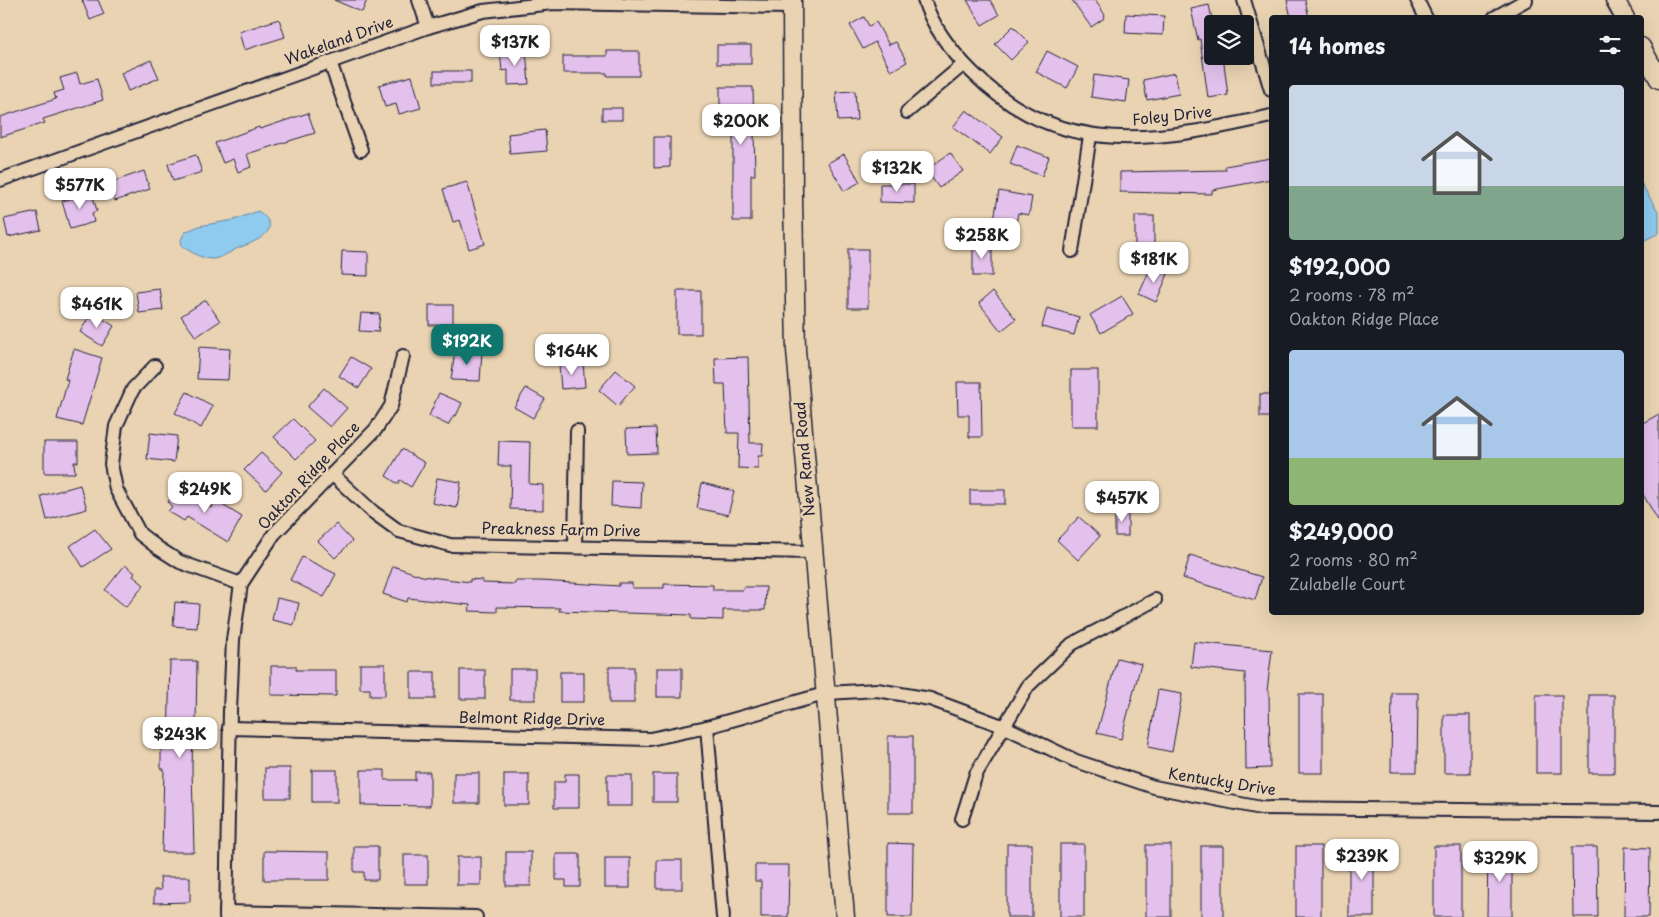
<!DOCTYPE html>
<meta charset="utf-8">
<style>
body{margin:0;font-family:"Playpen Sans",sans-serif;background:#20242c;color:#f1f3f6;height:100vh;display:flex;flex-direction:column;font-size:19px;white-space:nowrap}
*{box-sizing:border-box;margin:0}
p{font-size:16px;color:#9ea1a6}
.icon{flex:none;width:28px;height:28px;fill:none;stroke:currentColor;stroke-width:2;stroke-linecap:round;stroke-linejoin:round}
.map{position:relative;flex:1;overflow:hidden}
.drawer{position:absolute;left:1269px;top:15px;width:375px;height:600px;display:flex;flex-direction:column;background:#171b24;border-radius:5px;box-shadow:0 5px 20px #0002}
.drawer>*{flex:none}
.fabs{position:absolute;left:1204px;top:15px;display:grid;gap:10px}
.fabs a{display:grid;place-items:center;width:50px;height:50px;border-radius:5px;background:#171b24;box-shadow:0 5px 20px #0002;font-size:25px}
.price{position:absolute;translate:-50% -42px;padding:0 11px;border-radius:10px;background:#fff;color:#222;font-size:16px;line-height:32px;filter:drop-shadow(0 1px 2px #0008)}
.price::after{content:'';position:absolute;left:50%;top:30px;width:15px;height:11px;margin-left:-8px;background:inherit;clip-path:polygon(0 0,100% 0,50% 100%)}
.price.current{background:#0f766e;color:#fff}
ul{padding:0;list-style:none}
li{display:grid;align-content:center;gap:10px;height:265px;padding:0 20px}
li span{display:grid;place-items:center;height:155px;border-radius:5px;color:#555}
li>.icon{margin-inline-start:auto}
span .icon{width:90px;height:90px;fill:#fffc;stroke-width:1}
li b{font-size:21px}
h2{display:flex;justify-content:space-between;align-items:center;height:60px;padding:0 20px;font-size:21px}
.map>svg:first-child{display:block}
.water{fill:#8fcaef;stroke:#6387a7}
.building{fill:#e4c1ec;stroke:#22223b}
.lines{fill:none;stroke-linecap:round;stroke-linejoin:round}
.street-casing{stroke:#22223b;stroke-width:16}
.secondary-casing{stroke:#22223b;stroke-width:21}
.street{stroke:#e9d3b2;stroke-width:12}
.secondary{stroke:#e9d3b2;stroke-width:18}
.labels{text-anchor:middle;stroke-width:5;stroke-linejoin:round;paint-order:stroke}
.street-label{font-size:15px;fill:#22223b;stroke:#e9d3b2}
</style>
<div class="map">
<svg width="1659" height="917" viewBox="0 0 1659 917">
<rect width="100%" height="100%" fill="#e9d3b2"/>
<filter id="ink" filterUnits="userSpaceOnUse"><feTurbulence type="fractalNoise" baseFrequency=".02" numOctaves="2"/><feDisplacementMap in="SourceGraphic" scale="10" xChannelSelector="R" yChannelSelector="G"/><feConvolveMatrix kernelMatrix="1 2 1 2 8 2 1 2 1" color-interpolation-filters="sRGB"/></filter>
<g filter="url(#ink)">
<g class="water">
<polygon points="1641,183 1659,213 1659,233 1641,242"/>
<path d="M258 211C287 231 254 242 236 249 229 253 219 259 211 259 200 258 191 252 182 246L181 240 185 232 199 226 234 220Z"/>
</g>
<g class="building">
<polygon points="82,0 98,0 104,14 90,20"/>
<polygon points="334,0 367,0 362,12"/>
<polygon points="967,0 990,0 999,15 982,25"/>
<polygon points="1072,0 1095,0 1105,15 1103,19 1091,27"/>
<polygon points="1287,0 1305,0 1309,18 1291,18"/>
<polygon points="1209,5 1212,19 1212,56 1223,56 1228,95 1208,98 1200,39 1198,40 1191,9"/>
<polygon points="1126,14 1164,16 1163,35 1125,33"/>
<polygon points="864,17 869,26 876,22 889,45 896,42 907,62 891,71 875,42 863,49 850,25"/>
<polygon points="279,19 285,37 244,50 239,32"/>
<polygon points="1013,26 1029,42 1011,60 995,44"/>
<rect x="717" y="45" width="34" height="19"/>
<polygon points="526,50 529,84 508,85 508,70 502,71 500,51"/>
<polygon points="607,51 639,51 639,76 607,76 607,73 563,73 563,56 607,56"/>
<polygon points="1047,51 1078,67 1067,88 1036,72"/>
<polygon points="151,60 159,78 128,91 121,73"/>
<rect x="434" y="71" width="37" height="12"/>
<polygon points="77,73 80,84 97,79 103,100 43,119 45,123 0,137 0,117 56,99 54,93 64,90 60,78"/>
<polygon points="1175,73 1179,94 1147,100 1143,80"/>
<polygon points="1094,75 1129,80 1126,102 1091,97"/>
<polygon points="412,76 421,108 399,114 396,104 385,107 379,85"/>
<polygon points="720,87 753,87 755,175 751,175 751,221 733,221 733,123 732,113 720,113"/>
<polygon points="855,91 857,120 838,121 836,92"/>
<rect x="602" y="108" width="20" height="12"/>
<polygon points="966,110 1003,137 990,154 953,127"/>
<polygon points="308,113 315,133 247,154 251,167 238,172 233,159 223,163 215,143 259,127 260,129"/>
<polygon points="545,130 547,151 510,154 508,134"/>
<polygon points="654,137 670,137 670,167 654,168"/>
<polygon points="1017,145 1049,157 1042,176 1010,164"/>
<polygon points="950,153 963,171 939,188 926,170"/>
<polygon points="844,154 860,182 844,191 828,163"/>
<polygon points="196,155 202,172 173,181 168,164"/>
<polygon points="1271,158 1271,179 1212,190 1212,194 1120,192 1120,172 1226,170 1225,166"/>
<polygon points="144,171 150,189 115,201 109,183"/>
<polygon points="467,182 485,244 469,249 460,220 453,222 443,189"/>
<polygon points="880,184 914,184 914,203 880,202"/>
<polygon points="999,191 1032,197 1029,215 1018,213 1015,229 993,225"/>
<polygon points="92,193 97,211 92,213 94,222 70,229 62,201"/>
<polygon points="37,212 41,230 8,237 4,219"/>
<rect x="1135" y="216" width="19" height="33"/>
<rect x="973" y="244" width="19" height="32"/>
<rect x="848" y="249" width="20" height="59"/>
<polygon points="342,251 368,252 368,276 341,275"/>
<polygon points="1151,267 1168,274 1156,302 1139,294"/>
<polygon points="160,289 163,310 139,313 136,292"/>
<rect x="677" y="291" width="24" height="43"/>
<polygon points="993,291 1016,319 1001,331 979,303"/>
<polygon points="1122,296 1133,314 1101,333 1090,315"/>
<polygon points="206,300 220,321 196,337 181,316"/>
<rect x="429" y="305" width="24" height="20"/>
<polygon points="1047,308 1079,317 1074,335 1042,327"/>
<polygon points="92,312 114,326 102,346 80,332"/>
<polygon points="361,313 380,314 378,332 359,331"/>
<polygon points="199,347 230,349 228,380 197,379"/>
<polygon points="74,349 102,358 82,425 57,419 68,380 65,379"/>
<polygon points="455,350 482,351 480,381 451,380"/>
<polygon points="351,357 371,369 359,388 339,376"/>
<polygon points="748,357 750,443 763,443 762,456 758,456 758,469 738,468 739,433 727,433 725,384 716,384 715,358"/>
<polygon points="583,362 585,387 561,389 559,364"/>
<polygon points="616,370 635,386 618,406 599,390"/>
<rect x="1071" y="370" width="27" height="56"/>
<polygon points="957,382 981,382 982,437 969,437 969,415 958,415"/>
<polygon points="324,388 347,408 330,427 307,407"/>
<polygon points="526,388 545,399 533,418 514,407"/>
<polygon points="187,392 213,406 201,428 175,413"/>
<polygon points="439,393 462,403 456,416 454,415 448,425 429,416"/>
<rect x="1260" y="394" width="11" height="23"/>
<polygon points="1659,414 1659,522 1641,491 1641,424"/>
<polygon points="293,419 315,441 296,459 274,437"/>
<polygon points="656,428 657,453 627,454 626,429"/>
<polygon points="150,433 177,436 174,462 147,459"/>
<polygon points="499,441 530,442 529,484 543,485 543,510 510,509 511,466 498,466"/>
<polygon points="44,442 78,442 78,462 74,462 75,473 44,473"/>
<polygon points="402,449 425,463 411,487 400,480 398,484 386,476"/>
<polygon points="261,453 282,472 266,490 244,470"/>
<polygon points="437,478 461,482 457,508 432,503"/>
<polygon points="612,481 642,482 641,508 611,506"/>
<polygon points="702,483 734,491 728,515 697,508"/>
<polygon points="80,485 87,509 47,520 41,496"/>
<polygon points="178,487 211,508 216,501 242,517 228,542 187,517 184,521 168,511 172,507 168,502"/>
<rect x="970" y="490" width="35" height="14"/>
<rect x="1115" y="510" width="13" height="26"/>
<polygon points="1079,517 1100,536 1078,560 1057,540"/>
<polygon points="336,524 352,541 335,558 318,541"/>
<polygon points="95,529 111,549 83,567 70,546"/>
<polygon points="1190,555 1262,577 1255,600 1183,578"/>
<polygon points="302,557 336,574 324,597 290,580"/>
<polygon points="125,565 135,573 133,576 144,585 126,607 105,590"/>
<polygon points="393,566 422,576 470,582 470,579 482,580 482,583 515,584 515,581 541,581 619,586 619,583 632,583 632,588 664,588 664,584 713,585 713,590 743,590 743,587 766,587 765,610 723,610 723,620 691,619 691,615 559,611 560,608 497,607 497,612 469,611 470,605 408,598 407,602 383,594"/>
<polygon points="277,598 299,603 294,625 272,620"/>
<polygon points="175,602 199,604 197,628 173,626"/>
<polygon points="1194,642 1272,650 1267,691 1269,691 1270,768 1246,769 1245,673 1191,667"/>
<polygon points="1117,658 1141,664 1121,739 1097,733"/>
<polygon points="170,661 197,661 196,727 193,727 192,769 194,852 162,852 164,769 161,769 161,744 168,744"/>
<polygon points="360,664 385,664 385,696 370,696 370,689 360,689"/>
<polygon points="271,666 296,666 296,670 336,670 336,696 271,695"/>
<rect x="609" y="667" width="25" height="36"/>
<rect x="657" y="668" width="25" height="29"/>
<rect x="510" y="669" width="25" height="31"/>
<rect x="460" y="670" width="25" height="29"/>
<rect x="411" y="672" width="24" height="27"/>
<rect x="560" y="672" width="24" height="30"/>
<polygon points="1158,690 1182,694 1172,752 1148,747"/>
<polygon points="1392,693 1418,693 1417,772 1391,772"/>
<rect x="1299" y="694" width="24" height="79"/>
<rect x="1536" y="695" width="26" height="78"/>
<rect x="1589" y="695" width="25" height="78"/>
<rect x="1444" y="715" width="26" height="58"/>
<rect x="888" y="736" width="25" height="77"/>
<rect x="265" y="768" width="25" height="30"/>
<rect x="312" y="770" width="25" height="32"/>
<polygon points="361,770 385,770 385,780 415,780 415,772 430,772 430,806 361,805"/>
<rect x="454" y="773" width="25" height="30"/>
<rect x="504" y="774" width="25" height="31"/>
<polygon points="565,774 579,774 579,808 554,808 554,782 565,782"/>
<rect x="653" y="774" width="24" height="28"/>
<rect x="607" y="775" width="25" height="31"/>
<polygon points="888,843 913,844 912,917 888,917"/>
<rect x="1007" y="844" width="25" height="73"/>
<rect x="1060" y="844" width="24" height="73"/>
<rect x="1146" y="845" width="25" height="72"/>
<polygon points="354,846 378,846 378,880 364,880 364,872 354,872"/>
<rect x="1201" y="846" width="22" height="71"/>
<rect x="1296" y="846" width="25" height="71"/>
<rect x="1349" y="846" width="25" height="71"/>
<rect x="1434" y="846" width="27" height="71"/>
<polygon points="1572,847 1597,847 1598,917 1573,917"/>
<polygon points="1625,847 1650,848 1649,917 1624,917"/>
<polygon points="1488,848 1512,848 1512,917 1487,917"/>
<polygon points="264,851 329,852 329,880 264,880"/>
<rect x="506" y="852" width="25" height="34"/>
<polygon points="556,854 580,854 580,887 566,887 566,880 556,880"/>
<rect x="404" y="855" width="24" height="29"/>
<rect x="457" y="857" width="24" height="28"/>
<rect x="605" y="858" width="25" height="30"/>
<rect x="657" y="860" width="25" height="29"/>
<polygon points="755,865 789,865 788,917 761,917 761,881 755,881"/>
<polygon points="160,877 190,877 190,902 154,903 154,890 161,890"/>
</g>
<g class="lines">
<g class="street-casing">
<g id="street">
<polyline points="419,0 428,27"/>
<path d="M924 0C933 28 952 52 972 72 1060 161 1161 141 1271 116"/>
<polyline points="1244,0 1271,90"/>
<polyline points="1417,0 1426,18"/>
<polyline points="1494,18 1526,0"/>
<polyline points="330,62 361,150"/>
<polyline points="907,112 964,64"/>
<polyline points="0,180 428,27 483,11 553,3 792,7"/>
<polyline points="1072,251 1090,136"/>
<polyline points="155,366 133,389 116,426 111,464 116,489 140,534 158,548 180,562 241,584"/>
<polyline points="332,474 373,512 399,531 450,545 813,552"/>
<polyline points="575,547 577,431"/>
<polyline points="707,727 723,917"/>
<polyline points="229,728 650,739 707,727 828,693 877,690 930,699 1005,727 1076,761 1154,787 1261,808 1659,812"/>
<polyline points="962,819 976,774 1028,686 1072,644 1155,600"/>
<polyline points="226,912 476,917"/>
<polyline points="226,917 230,711 233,640 241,584 274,534 376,429 391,406 403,356"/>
</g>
</g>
<g class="secondary-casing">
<g id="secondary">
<polyline points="792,0 793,199 796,350 845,917"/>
<polyline points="1615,0 1625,18"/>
<polyline points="1641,47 1659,79"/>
</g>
</g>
<use href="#street" class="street"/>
<use href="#secondary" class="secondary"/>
</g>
</g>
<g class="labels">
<g class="street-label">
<text transform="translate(339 41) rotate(-20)" y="5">Wakeland Drive</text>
<text transform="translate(1172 116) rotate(-6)" y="5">Foley Drive</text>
<text transform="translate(805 459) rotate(-95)" y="5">New Rand Road</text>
<text transform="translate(309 476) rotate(-47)" y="5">Oakton Ridge Place</text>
<text transform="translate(561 530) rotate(1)" y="5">Preakness Farm Drive</text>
<text transform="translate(532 719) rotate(1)" y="5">Belmont Ridge Drive</text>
<text transform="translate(1222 782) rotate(9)" y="5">Kentucky Drive</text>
</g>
</g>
</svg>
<div class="fabs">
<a><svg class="icon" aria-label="layers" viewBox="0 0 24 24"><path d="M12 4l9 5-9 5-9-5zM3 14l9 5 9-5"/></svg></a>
</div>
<b class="price" style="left:515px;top:67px">$137K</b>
<b class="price" style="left:741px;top:146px">$200K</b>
<b class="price" style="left:897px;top:193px">$132K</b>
<b class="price" style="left:80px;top:210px">$577K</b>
<b class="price" style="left:982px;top:260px">$258K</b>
<b class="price" style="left:1154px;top:284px">$181K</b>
<b class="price" style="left:97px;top:329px">$461K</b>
<b class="price current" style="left:467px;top:366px">$192K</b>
<b class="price" style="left:572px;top:376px">$164K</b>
<b class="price" style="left:205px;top:514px">$249K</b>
<b class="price" style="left:1122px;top:523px">$457K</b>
<b class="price" style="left:180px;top:759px">$243K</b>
<b class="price" style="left:1362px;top:881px">$239K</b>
<b class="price" style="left:1500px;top:883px">$329K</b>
<section class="drawer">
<h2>14 homes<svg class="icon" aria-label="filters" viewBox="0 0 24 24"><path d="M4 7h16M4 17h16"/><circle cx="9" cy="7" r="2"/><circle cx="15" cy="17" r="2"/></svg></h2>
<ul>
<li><span style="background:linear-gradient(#c9d6e8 65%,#7fa58c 0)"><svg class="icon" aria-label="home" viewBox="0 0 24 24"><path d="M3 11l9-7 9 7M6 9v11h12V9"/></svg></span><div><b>$192,000</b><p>2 rooms · 78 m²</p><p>Oakton Ridge Place</p></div></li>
<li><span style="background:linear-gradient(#a9c7e8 70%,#8fb573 0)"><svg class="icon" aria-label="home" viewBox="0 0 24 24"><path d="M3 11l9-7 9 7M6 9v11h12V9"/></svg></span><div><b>$249,000</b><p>2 rooms · 80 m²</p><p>Zulabelle Court</p></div></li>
</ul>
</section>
</div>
